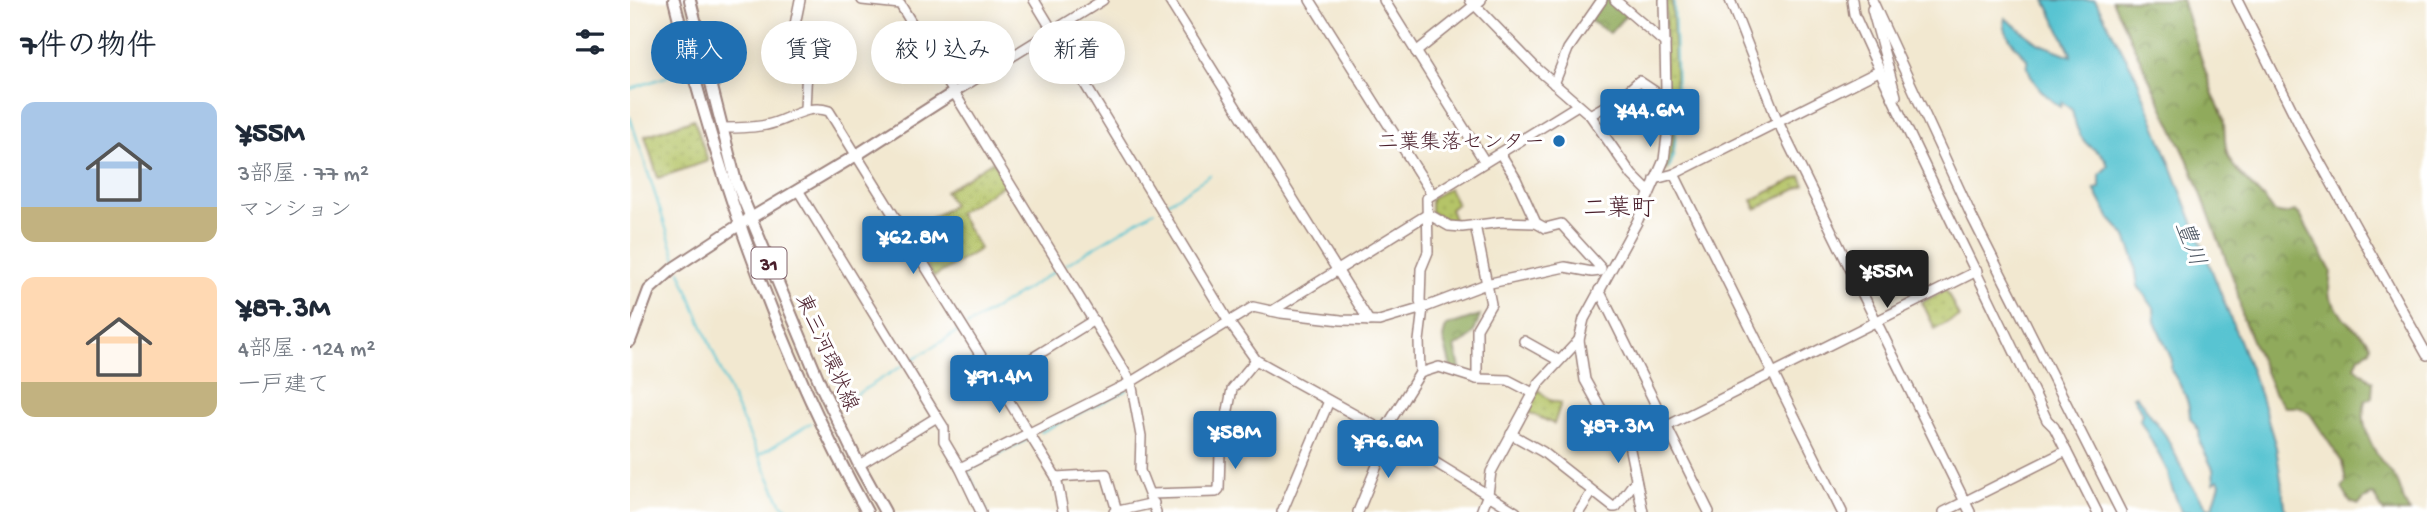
<!DOCTYPE html>
<html lang="ja">
<meta charset="utf-8">
<style>
body{margin:0;font-family:"Gochi Hand","Klee One",sans-serif;background:#f2f2f3;color:#1f2937;height:100vh;display:flex;flex-direction:column;font-size:26px;white-space:nowrap}
*{box-sizing:border-box;margin:0}
p{font-size:23px;color:#747a83}
.icon{flex:none;width:38px;height:38px;fill:none;stroke:currentColor;stroke-width:2;stroke-linecap:round;stroke-linejoin:round}
.map{position:relative;flex:1;overflow:hidden}
.sheet{display:flex;flex-direction:column;background:#fff;width:630px}
.sheet>*{flex:none}
.banner{position:absolute;left:21px;top:21px;width:665px;height:63px;display:flex;gap:14px}
.price{position:absolute;translate:-50% -60px;padding:0 16px;border-radius:7px;background:#1f6fb2;color:#fff;font-size:23px;line-height:46px;filter:drop-shadow(0 2px 4px #0008)}
.price::after{content:'';position:absolute;left:50%;top:42px;width:21px;height:16px;margin-left:-10px;background:inherit;clip-path:polygon(0 0,100% 0,50% 100%)}
.price.active{background:#222;color:#fff}
ul{padding:0;list-style:none}
li{display:flex;align-items:center;gap:21px;height:175px;padding:0 21px}
li span{display:grid;place-items:center;flex:none;width:196px;height:140px;border-radius:14px;color:#555}
li>.icon{margin-inline-start:auto}
span .icon{width:84px;height:84px;fill:#fffc;stroke-width:1}
li b{font-size:30px}
h2{display:flex;justify-content:space-between;align-items:center;height:84px;padding:0 21px;font-size:30px}
.pill{padding:0 24px;border-radius:32px;background:#fff;box-shadow:0 4px 18px #0003;font-size:24px;line-height:63px}
.pill.active{background:#1f6fb2;color:#fff}
main{display:flex;flex:1;min-height:0}
.map>svg:first-child{display:block}
.grass{fill:url(#grass-dots);stroke:#807249;stroke-width:2}
.forest{fill:url(#forest-crowns);stroke:#6d6444;stroke-width:2}
.cemetery{fill:url(#cemetery-stones);stroke:#807249;stroke-width:2}
.water{fill:#58c4d2;stroke:#51727e;stroke-width:2}
.lines{fill:none;stroke-linecap:round;stroke-linejoin:round}
.stream{stroke:#58c4d2;stroke-width:2}
.minor-casing{stroke:#9e847e;stroke-width:12}
.major-casing{stroke:#9e847e;stroke-width:14}
.minor{stroke:#fff;stroke-width:9}
.major{stroke:#fff;stroke-width:10}
.poi-dot{fill:#1f6fb2;stroke:#fff;stroke-width:2.5}
.labels{text-anchor:middle;stroke-width:6;stroke-linejoin:round;paint-order:stroke}
.shield{fill:#fff;stroke:#80626b;stroke-width:2}
.shield-label{font-size:19px;font-weight:bold;fill:#4a1f2b}
.poi-label{font-size:21px;fill:#4a1f2b;stroke:#fff;text-anchor:end}
.street-label{font-size:21px;fill:#4a1f2b;stroke:#fff}
.water-label{font-size:23px;font-style:italic;fill:#4f5965;stroke:#fff}
.quarter-label{font-size:24px;fill:#4a1f2b;stroke:#fff}
</style>
<main>
<section class="sheet">
<h2>7件の物件<svg class="icon" aria-label="filters" viewBox="0 0 24 24"><path d="M4 7h16M4 17h16"/><circle cx="9" cy="7" r="2"/><circle cx="15" cy="17" r="2"/></svg></h2>
<ul>
<li><span style="background:linear-gradient(#a9c7e8 75%,#c2b280 0)"><svg class="icon" aria-label="home" viewBox="0 0 24 24"><path d="M3 11l9-7 9 7M6 9v11h12V9"/></svg></span><div><b>¥55M</b><p>3部屋 · 77 m²</p><p>マンション</p></div></li>
<li><span style="background:linear-gradient(#ffd9b3 75%,#c2b280 0)"><svg class="icon" aria-label="home" viewBox="0 0 24 24"><path d="M3 11l9-7 9 7M6 9v11h12V9"/></svg></span><div><b>¥87.3M</b><p>4部屋 · 124 m²</p><p>一戸建て</p></div></li>
</ul>
</section>
<div class="map">
<svg width="1797" height="512" viewBox="0 0 1797 512">
<defs>
<pattern id="grass-dots" width="8" height="8" patternUnits="userSpaceOnUse" patternTransform="scale(1.75)"><rect width="8" height="8" fill="#b5c467"/><path d="M2 2h.1M6 6h.1" fill="none" stroke="#9da85a" stroke-width="1.8" stroke-linecap="round"/></pattern>
<pattern id="forest-crowns" width="20" height="18" patternUnits="userSpaceOnUse" patternTransform="scale(1.75)"><rect width="20" height="18" fill="#90aa5c"/><path d="M2 6a3 3 0 1 1 6 0M12 15a3 3 0 1 1 6 0" fill="none" stroke="#788a4c"/></pattern>
<pattern id="cemetery-stones" width="16" height="16" patternUnits="userSpaceOnUse" patternTransform="scale(1.75)"><rect width="16" height="16" fill="#b5c467"/><path d="M2 7V4a2 2 0 0 1 4 0v3zM10 15v-3a2 2 0 0 1 4 0v3z" fill="#9da85a"/></pattern>
</defs>
<rect width="100%" height="100%" fill="#fff"/>
<filter id="ink" filterUnits="userSpaceOnUse"><feTurbulence type="fractalNoise" baseFrequency=".0143" numOctaves="2"/><feDisplacementMap in="SourceGraphic" scale="14" xChannelSelector="R" yChannelSelector="G"/><feConvolveMatrix kernelMatrix="1 2 1 2 8 2 1 2 1" color-interpolation-filters="sRGB"/></filter>
<filter id="wash" filterUnits="userSpaceOnUse"><feTurbulence type="fractalNoise" baseFrequency=".00686" numOctaves="4" result="noise"/><feDisplacementMap in="SourceGraphic" scale="28" xChannelSelector="R" yChannelSelector="G"/><feGaussianBlur stdDeviation="1.57" result="paint"/><feColorMatrix in="noise" values="0 0 0 0 0 0 0 0 0 0 0 0 0 0 0 0 0 1.4 0 .05"/><feComposite in="paint" operator="in"/></filter>
<g filter="url(#wash)">
<rect width="100%" height="100%" fill="#f2e8d0"/>
<g class="grass">
<path d="M1036 0H1042C1043 39 1052 141 1036 171H1033Z"/>
<polygon points="64,119 78,161 28,178 15,136"/>
<polygon points="363,161 377,183 328,213 350,249 304,277 276,234 323,205 315,191"/>
<polygon points="1171,176 1175,185 1126,209 1122,200"/>
<polygon points="819,188 827,204 820,209 826,225 801,212 801,199"/>
<polygon points="1316,290 1329,317 1305,329 1292,302"/>
<polygon points="908,390 920,400 931,403 924,424 896,411"/>
</g>
<g class="forest">
<polygon points="975,0 981,0 997,14 980,33 959,20"/>
<path d="M1482 0H1552L1584 97C1588 105 1593 113 1594 123 1595 134 1594 145 1598 156 1606 176 1632 192 1644 212L1654 214 1665 211 1670 215 1701 271 1699 290 1700 298 1714 319 1736 338 1741 345 1740 350 1729 356 1725 367 1743 382 1742 397 1735 401C1730 420 1739 442 1750 459 1755 467 1763 473 1767 481 1773 492 1772 503 1780 512H1754L1743 495 1734 499 1729 505 1720 502 1712 488 1716 482 1712 462 1680 414 1669 407H1655L1644 393 1613 319 1606 286 1561 167Z"/>
<path d="M850 315C845 332 842 341 825 346L831 373 821 368 813 338 816 326Z"/>
</g>
<path class="cemetery" d="M1011 85C1022 94 1028 104 1027 119L1010 115 995 99Z"/>
<path class="water" d="M1415 0H1465L1506 76 1630 394 1646 447 1656 512H1551C1548 499 1538 485 1538 472L1510 420 1512 413 1503 396 1506 395 1536 436 1558 480 1578 508 1583 506 1590 484 1588 480 1584 483 1583 469 1570 443 1569 431 1560 418C1560 400 1551 386 1541 370L1542 360 1525 322 1524 308 1508 286 1504 258 1495 235 1480 219 1464 189 1470 188V174L1478 166C1474 153 1469 153 1459 146 1448 137 1445 123 1442 110L1432 102 1430 107C1415 96 1397 79 1397 59 1387 48 1371 33 1375 18L1408 43 1441 56 1440 51Z"/>
<g class="lines">
<g class="stream">
<polyline points="0,89 53,71"/>
<polyline points="0,117 46,259"/>
<path d="M1039 168C1053 142 1044 35 1044 0"/>
<polyline points="536,204 580,175"/>
<polyline points="435,265 524,211"/>
<polyline points="50,271 102,398 151,503 163,512"/>
<polyline points="337,326 427,270"/>
<polyline points="277,363 332,329"/>
<polyline points="209,405 272,366"/>
<polyline points="411,432 497,390"/>
<polyline points="129,455 181,423"/>
<polyline points="357,512 337,471 398,439"/>
</g>
</g>
</g>
<g filter="url(#ink)">
<g class="lines">
<g class="minor-casing">
<g id="minor">
<polyline points="170,0 158,59 177,67 175,109"/>
<polyline points="232,0 270,4 501,382 511,436 510,471 526,512"/>
<polyline points="404,0 599,322 626,360 754,431 886,512"/>
<polyline points="539,0 739,321"/>
<polyline points="680,0 802,194"/>
<polyline points="754,0 855,162"/>
<polyline points="840,0 905,67 960,115 1002,175 1019,192"/>
<polyline points="985,0 1035,43"/>
<polyline points="1100,0 1148,122 1340,512"/>
<path d="M1222 0 1224 14C1285 151 1353 284 1417 420L1424 427 1467 512"/>
<polyline points="1242,0 1343,219 1491,512"/>
<polyline points="1607,0 1672,130 1797,355"/>
<polyline points="1242,9 1266,96"/>
<polyline points="786,52 851,0"/>
<polyline points="924,84 938,49 972,0"/>
<polyline points="323,93 473,0"/>
<polyline points="960,115 991,97 1009,81 1036,99"/>
<path d="M92 128C107 128 122 128 136 125 158 121 176 103 199 111L426 477 433 512"/>
<polyline points="1044,174 1212,512"/>
<polyline points="1025,179 1044,174 1249,71"/>
<polyline points="168,190 307,417"/>
<polyline points="798,214 819,226 832,227 872,222 906,223"/>
<polyline points="845,225 861,304 847,328 847,379 878,380 903,393"/>
<polyline points="969,290 1079,512"/>
<polyline points="642,311 798,214"/>
<polyline points="894,341 928,360"/>
<polyline points="790,373 809,367 847,379"/>
<polyline points="365,381 464,320"/>
<polyline points="754,431 790,373 789,341 793,308 790,301 791,269 798,252 797,198 948,105"/>
<polyline points="881,434 913,452 983,507 986,507 1006,480"/>
<polyline points="999,445 1347,271"/>
<polyline points="229,465 307,417 314,428 314,441 330,468 351,512"/>
<polyline points="330,468 501,382 623,307 651,313 711,320 749,321 793,308 856,284 935,267 962,272 970,271 971,268 931,224 915,228 906,223 886,179 870,153"/>
<polyline points="426,477 476,474 487,511"/>
<polyline points="521,494 586,492 589,489 590,452 602,389 626,360"/>
<polyline points="484,512 524,503"/>
<polyline points="652,512 699,401"/>
<polyline points="728,512 759,436"/>
<polyline points="851,512 858,494 861,472 909,383 949,340"/>
<polyline points="949,512 962,492"/>
<polyline points="1013,512 999,445 970,407 955,380 949,340 954,319 1007,222 1034,160 1037,136 1034,0"/>
<polyline points="1314,512 1436,451"/>
</g>
</g>
<g class="major-casing">
<g id="major">
<path d="M44 0C88 178 148 352 237 512"/>
<polyline points="60,0 106,182 192,388 229,465 255,512"/>
<polyline points="0,341 19,290 45,267 109,225 225,156 323,93"/>
</g>
</g>
<use href="#minor" class="minor"/>
<use href="#major" class="major"/>
</g>
</g>
<circle class="poi-dot" cx="929" cy="141" r="7"/>
<g class="labels">
<rect class="shield" x="121.5" y="247.5" width="35" height="31" rx="5"/>
<g class="shield-label">
<text x="139" y="270">31</text>
</g>
<g class="poi-label">
<text x="915" y="148">二葉集落センター</text>
</g>
<g class="street-label">
<text transform="translate(198 352) rotate(66)" y="7">東三河環状線</text>
</g>
<g class="water-label">
<text transform="translate(1562 243) rotate(70)" y="8">豊川</text>
</g>
<g class="quarter-label">
<text x="989" y="215">二葉町</text>
</g>
</g>
</svg>
<b class="price" style="left:1020px;top:149px">¥44.6M</b>
<b class="price" style="left:283px;top:276px">¥62.8M</b>
<b class="price active" style="left:1257px;top:310px">¥55M</b>
<b class="price" style="left:369px;top:415px">¥91.4M</b>
<b class="price" style="left:988px;top:465px">¥87.3M</b>
<b class="price" style="left:605px;top:471px">¥58M</b>
<b class="price" style="left:758px;top:480px">¥76.6M</b>
<div class="banner">
<a class="pill active">購入</a>
<a class="pill">賃貸</a>
<a class="pill">絞り込み</a>
<a class="pill">新着</a>
</div>
</div>
</main>
